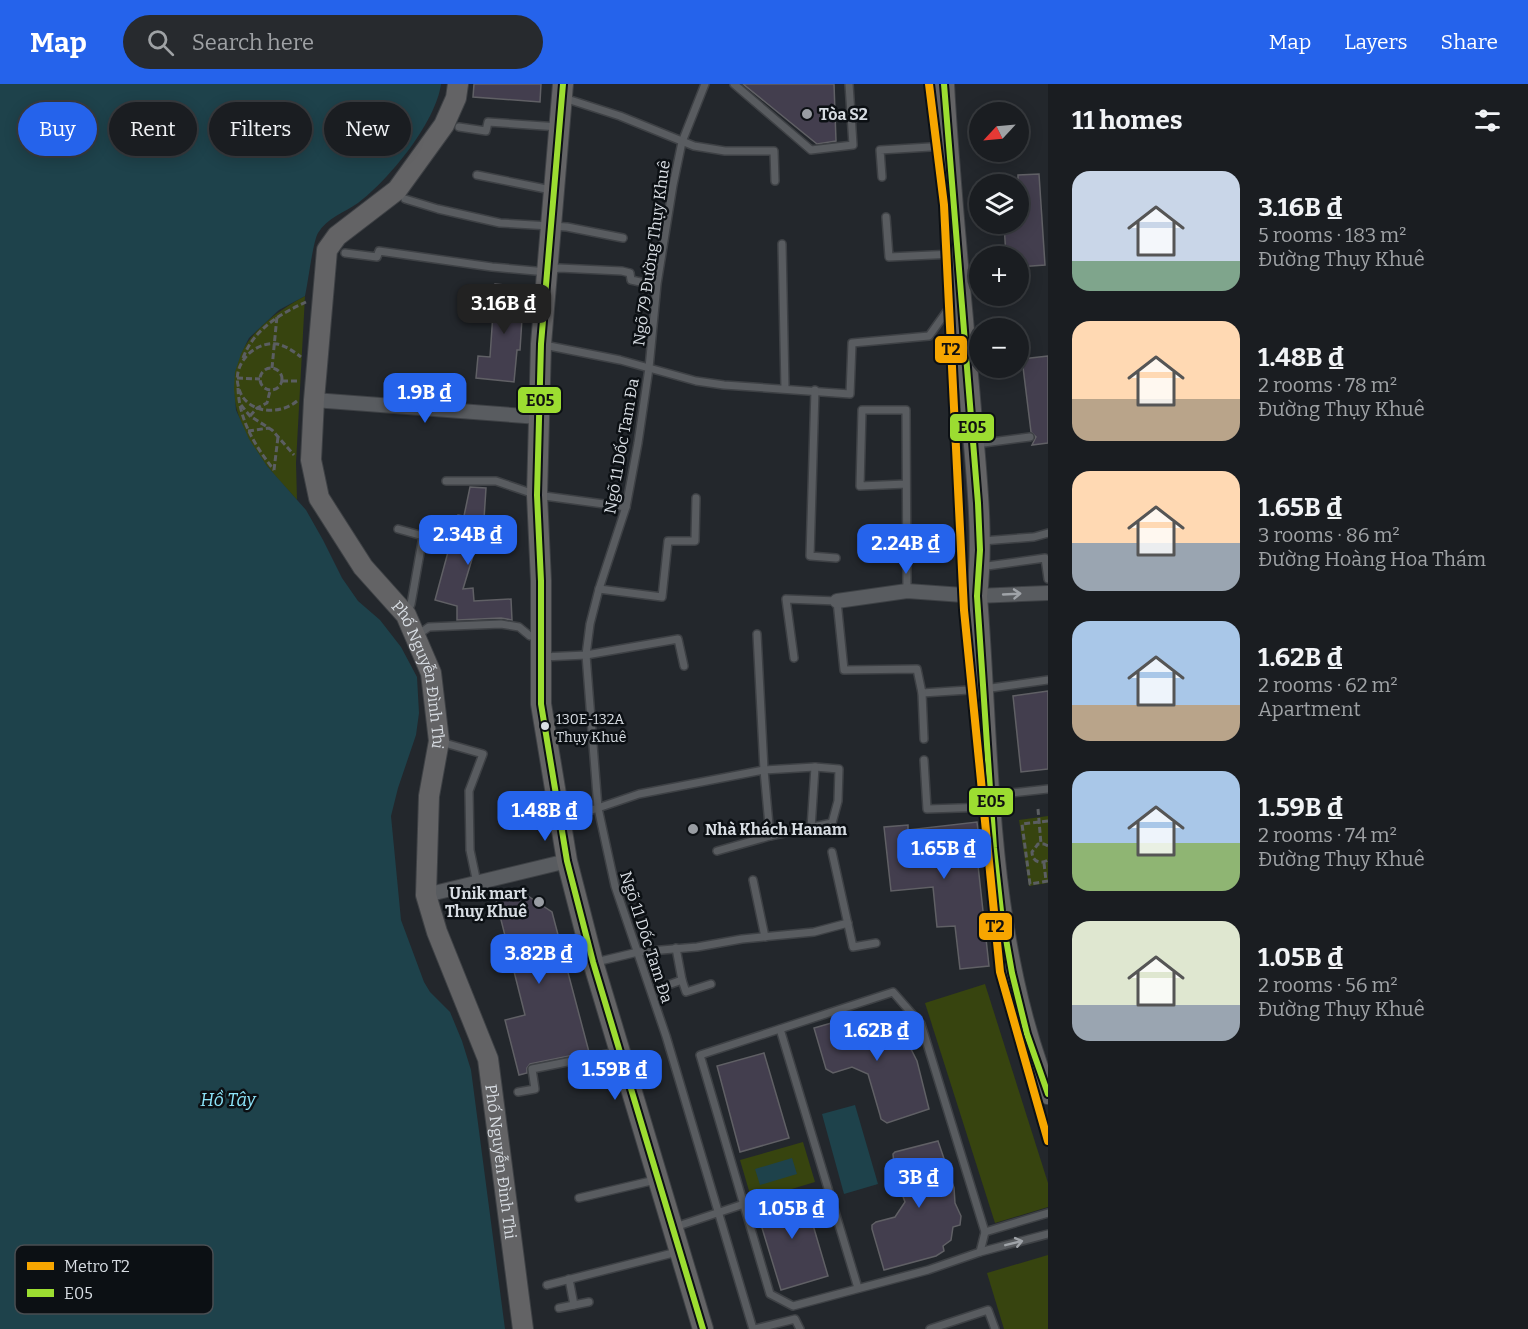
<!DOCTYPE html>
<meta charset="utf-8">
<style>
body{margin:0;font-family:Bitter,serif;background:#272a2e;color:#f1f3f6;height:100vh;display:flex;flex-direction:column;font-size:22px;white-space:nowrap}
*{box-sizing:border-box;margin:0}
p{font-size:20px;color:#9fa2a5}
.icon{flex:none;width:33px;height:33px;fill:none;stroke:currentColor;stroke-width:2;stroke-linecap:round;stroke-linejoin:round}
.map{position:relative;flex:1;overflow:hidden}
.side{display:flex;flex-direction:column;background:#1a1d21;width:480px}
.side>*{flex:none}
.banner{position:absolute;left:18px;top:18px;width:570px;height:54px;display:flex;gap:12px}
.needle{width:39px;rotate:244deg}
.fabs{position:absolute;left:969px;top:18px;display:grid;gap:12px}
.fabs a{display:grid;place-items:center;width:60px;height:60px;border-radius:50%;background:#1a1d21;box-shadow:0 3px 15px #0003,0 0 0 2px #383b3f;font-size:30px}
.price{position:absolute;translate:-50% -51px;padding:0 14px;border-radius:12px;background:#2563eb;color:#fff;font-size:20px;line-height:39px;filter:drop-shadow(0 2px 3px #0008)}
.price::after{content:'';position:absolute;left:50%;top:36px;width:18px;height:14px;margin-left:-9px;background:inherit;clip-path:polygon(0 0,100% 0,50% 100%)}
.price.active{background:#222;color:#fff}
ul{padding:0;list-style:none}
li{display:flex;align-items:center;gap:18px;height:150px;padding:0 24px}
li span{display:grid;place-items:center;flex:none;width:168px;height:120px;border-radius:18px;color:#555}
li>.icon{margin-inline-start:auto}
span .icon{width:72px;height:72px;fill:#fffc;stroke-width:1}
li b{font-size:26px}
h2{display:flex;justify-content:space-between;align-items:center;height:72px;padding:0 24px;font-size:26px}
.chip{padding:0 21px;border-radius:27px;background:#1a1d21;box-shadow:0 3px 15px #0003,0 0 0 2px #383b3f;font-size:21px;line-height:54px}
.chip.active{background:#2563eb;color:#fff}
header{display:flex;align-items:center;gap:36px;box-sizing:border-box;height:84px;padding:0 30px;background:#2563eb;color:#fff}
header strong{font-size:28px}
nav{display:flex;gap:33px;margin-inline-start:auto;font-size:21px}
.search{width:420px;height:54px;background:#272a2e;display:flex;align-items:center;gap:15px;box-sizing:border-box;padding:0 21px;border-radius:33px;color:#9fa2a5;font-size:22px}
main{display:flex;flex:1;min-height:0}
.map>svg:first-child{display:block}
.green{fill:#37440f}
.water{fill:#1e424b}
.building{fill:#433e4e;stroke:#606065;stroke-width:1.5}
.lines{fill:none;stroke-linecap:round;stroke-linejoin:round}
.lane-casing{stroke:#3e4145;stroke-width:10}
.street-casing{stroke:#3e4145;stroke-width:16}
.secondary-casing{stroke:#3e4145;stroke-width:22}
.path{stroke:#5b5e62;stroke-width:3;stroke-dasharray:6 3;stroke-linecap:butt}
.lane{stroke:#595c60;stroke-width:7}
.street{stroke:#595c60;stroke-width:14}
.secondary{stroke:#636365;stroke-width:20}
.bus-1-casing{stroke:#0c1014;stroke-width:10}
.bus-1{stroke:#9cdd31;stroke-width:6}
.metro-1-casing{stroke:#0c1014;stroke-width:12}
.metro-1{stroke:#f7a600;stroke-width:8}
.oneway{stroke:#9fa3a8}
.poi-dot{fill:#999da3;stroke:#0c1014;stroke-width:2}
.bus-dot{fill:#d8dde3;stroke:#0c1014;stroke-width:2}
.labels{text-anchor:middle;stroke-width:5;stroke-linejoin:round;paint-order:stroke}
.bus-label{font-size:14px;fill:#d8dde3;stroke:#0c1014;text-anchor:start}
.poi-label{font-size:16px;font-weight:bold;fill:#d8dde3;stroke:#0c1014;text-anchor:start}
.street-label{font-size:16px;fill:#d8dde3;stroke:#0c1014}
.water-label{font-size:18px;font-style:italic;fill:#8de4f9;stroke:#0c1014}
.key{fill:#0c1014;stroke:#494e52;stroke-width:1.5}
.key-label{font-size:16px;fill:#d8dde3}
.line-badge{stroke:#0c1014;stroke-width:2}
.pale-badge-label{font-size:16px;text-anchor:middle;font-weight:bold;fill:#111}
</style>
<header>
<strong>Map</strong>
<div class="search"><svg class="icon" aria-label="search" viewBox="0 0 24 24"><circle cx="10" cy="10" r="6"/><path d="M15 15l6 6"/></svg>Search here</div>
<nav><a>Map</a><a>Layers</a><a>Share</a></nav>
</header>
<main>
<div class="map">
<svg width="1048" height="1245" viewBox="0 0 1048 1245">
<rect width="100%" height="100%" fill="#23272c"/>
<g class="green">
<path d="M305 212 296 379 297 416C280 397 260 377 248 354 213 285 245 245 305 212Z"/>
<polygon points="1048,732 1048,799 1029,802 1019,736"/>
<polygon points="985,900 1048,1099 1048,1123 995,1139 925,919"/>
<polygon points="803,1058 815,1098 752,1117 740,1076"/>
<polygon points="1048,1171 1048,1245 1004,1245 987,1189"/>
</g>
<g class="water">
<path d="M0 0H441C436 38 389 96 358 119 345 128 327 134 318 149 313 157 308 199 305 212L279 226 249 254 241 270 235 288 234 305 236 326 249 355 267 382 306 426 323 456 342 494 358 517 380 536 401 563 417 593 419 629 416 651 398 704 391 732 401 836 424 898 430 908 450 928 462 957 471 986 505 1245H0Z"/>
<polygon points="855,1021 878,1100 844,1110 822,1030"/>
<polygon points="792,1074 797,1090 760,1101 755,1085"/>
</g>
<g class="building">
<polygon points="474,0 541,0 540,18 473,13"/>
<polygon points="743,0 834,0 836,57 817,60"/>
<polygon points="1039,90 1045,181 1018,183 1018,172 1006,172 1004,140 1018,140 1018,91"/>
<polygon points="495,200 524,203 520,266 517,266 514,298 476,294 478,272 490,273"/>
<polygon points="1048,272 1048,359 1032,361 1036,353 1031,348 1022,275"/>
<polygon points="470,403 486,404 484,435 463,505 473,504 474,517 511,515 512,536 501,534 457,536 457,522 435,516 458,431 464,432"/>
<polygon points="1048,607 1048,685 1021,688 1013,612"/>
<polygon points="977,738 981,772 977,772 989,882 960,885 955,842 937,843 933,803 891,807 884,743 908,741 908,746"/>
<polygon points="519,806 552,828 589,968 530,980 527,984 527,989 519,991 505,936 525,931 495,812"/>
<polygon points="876,928 877,933 891,936 896,944 903,942 908,950 910,963 917,977 929,1025 887,1039 881,1035 880,1031 868,990 852,983 833,989 826,985 814,944 866,929"/>
<polygon points="764,969 789,1054 740,1068 717,982"/>
<polygon points="938,1057 954,1104 955,1119 961,1132 960,1141 953,1143 951,1156 943,1162 944,1167 936,1172 884,1186 872,1145 872,1141 876,1138 895,1133 905,1118 895,1091 893,1070 895,1068"/>
<polygon points="803,1107 828,1192 781,1206 755,1121"/>
</g>
<g class="lines">
<g class="lane-casing">
<g id="lane">
<polyline points="705,0 682,58 673,101 657,200 649,284 638,359 626,423 599,505 590,540 586,571 598,724 615,802 666,952 753,1245"/>
<polyline points="734,0 811,66 853,61 849,0"/>
<polyline points="564,14 620,32 694,62 725,67 774,67 775,97"/>
<polyline points="459,43 486,47 488,38 559,43"/>
<polyline points="477,91 551,106"/>
<polyline points="882,93 880,66 947,62"/>
<polyline points="405,115 438,125 500,139 567,143 623,154"/>
<polyline points="886,133 889,173 954,170"/>
<polyline points="782,160 785,304"/>
<polyline points="345,169 377,173 379,167 492,183 547,188 559,184 622,187 630,189 631,196 645,199"/>
<polyline points="544,261 620,276 696,297 724,301 850,310 852,259 929,252 947,227 959,217"/>
<polyline points="815,306 810,472 836,474"/>
<polyline points="976,360 1030,353"/>
<polyline points="446,397 496,397 537,411 626,423"/>
<polyline points="906,400 860,402 862,326 906,326 907,507"/>
<polyline points="398,445 423,452 411,520 407,529"/>
<polyline points="982,457 1034,453 1048,449"/>
<polyline points="980,483 1045,474 1048,495"/>
<polyline points="599,505 662,513 668,457 695,457 696,414"/>
<polyline points="757,550 764,686 770,752"/>
<polyline points="416,552 429,543 501,540 519,543 530,552 540,552"/>
<polyline points="543,573 586,571 678,555 684,582"/>
<polyline points="794,574 786,515 837,517 844,586 917,585 922,609 984,605 1048,596"/>
<polyline points="922,609 924,655"/>
<polyline points="441,658 483,670 469,707 470,766 477,799"/>
<polyline points="924,676 927,725 990,723"/>
<polyline points="993,711 1048,705"/>
<polyline points="561,732 586,728 639,710 764,686 815,683 839,685 838,717 832,739 770,752 717,767"/>
<polyline points="811,744 815,683"/>
<polyline points="832,768 853,863 876,859"/>
<polyline points="753,796 765,853"/>
<polyline points="676,864 682,896"/>
<polyline points="596,878 638,868 697,863 742,855 814,848 848,839"/>
<polyline points="668,901 682,896 686,908 711,900"/>
<polygon points="893,908 921,940 985,1148 980,1168 928,1186 793,1222 770,1210 700,971"/>
<polyline points="780,945 858,1204"/>
<polyline points="518,1008 535,1005 532,985 617,968"/>
<polyline points="579,1114 655,1096"/>
<polyline points="675,1143 744,1120"/>
<polyline points="985,1148 1048,1129"/>
<polyline points="980,1168 1048,1150"/>
<polyline points="547,1201 677,1168"/>
<polyline points="574,1221 589,1218"/>
<polyline points="559,1224 574,1221 569,1195"/>
<polyline points="755,1245 795,1235 800,1245"/>
<polyline points="930,1245 988,1226 995,1245"/>
</g>
</g>
<g class="street-casing">
<g id="street">
<polyline points="314,316 539,333"/>
<polyline points="837,517 907,507 977,512 1048,509"/>
<polyline points="426,811 567,777"/>
</g>
</g>
<g class="secondary-casing">
<g id="secondary">
<path id="s1" d="M458 0 456 14 444 41 397 106 337 152 327 166 314 316 311 376 319 414 363 483 406 531 431 589 439 657 429 712 426 811 437 848 488 975 523 1245"/>
<polyline points="563,0 541,260 537,411 541,497 541,620 567,777 593,878 703,1245"/>
<path d="M944 0C950 109 962 217 971 326 976 388 984 450 977 512 990 678 985 852 1048 1010"/>
</g>
</g>
<g class="path">
<path d="M243 274C254 245 280 230 306 218"/>
<circle cx="271" cy="295" r="11"/>
<polyline points="272,284 277,232"/>
<polyline points="237,294 260,295"/>
<polyline points="282,297 298,297"/>
<path d="M238 304C239 336 255 362 274 386"/>
<path d="M297 317C278 333 243 329 238 301 233 279 255 257 277 260 286 262 293 267 301 273"/>
<polyline points="241,321 250,332 272,346 294,371"/>
<polyline points="250,332 257,324 267,319 270,307"/>
<polyline points="248,347 269,344"/>
<polyline points="274,386 278,353"/>
<polyline points="1038,725 1041,760"/>
<polyline points="1048,737 1022,740 1030,800 1048,797"/>
<path d="M1048 762 1044 760H1038L1032 768C1032 777 1040 781 1048 776"/>
<polyline points="1044,779 1046,797"/>
</g>
<use href="#lane" class="lane"/>
<use href="#street" class="street"/>
<use href="#secondary" class="secondary"/>
<g class="bus-1-casing">
<g id="bus-1">
<polyline points="563,0 541,260 537,411 541,497 541,620 567,777 593,878 703,1245"/>
<polyline points="944,0 978,419 980,466 977,512 994,764 1001,827 1012,889 1027,950 1048,1010"/>
</g>
</g>
<use href="#bus-1" class="bus-1"/>
<g class="metro-1-casing">
<polyline id="metro-1" points="929,0 944,121 964,526 1000,888 1048,1057"/>
</g>
<use href="#metro-1" class="metro-1"/>
</g>
<defs><path id="oneway-shaft" d="M-6 0H5M1.5-3L5.5 0L1.5 3" fill="none" stroke-width="1.6" stroke-linecap="round" stroke-linejoin="round" transform="scale(1.5)"/></defs>
<g class="oneway">
<use href="#oneway-shaft" transform="translate(1012 510) rotate(-3)"/>
<use href="#oneway-shaft" transform="translate(1014 1159) rotate(-14)"/>
</g>
<g class="poi-dot">
<circle cx="807" cy="30" r="6"/>
<circle cx="693" cy="745" r="6"/>
<circle cx="539" cy="818" r="6"/>
</g>
<circle class="bus-dot" cx="545" cy="642" r="5"/>
<g class="labels">
<g class="bus-label">
<text x="556" y="640">130E-132A<tspan x="556" dy="18">Thụy Khuê</tspan></text>
</g>
<g class="poi-label">
<text x="819" y="36">Tòa S2</text>
<text x="705" y="751">Nhà Khách Hanam</text>
<text x="527" y="815" text-anchor="end">Unik mart<tspan x="527" dy="18">Thuỵ Khuê</tspan></text>
</g>
<g class="street-label">
<text transform="translate(651 169) rotate(-82)" y="6">Ngõ 79 Đường Thụy Khuê</text>
<text transform="translate(621 362) rotate(-80)" y="6">Ngõ 11 Dốc Tam Đa</text>
<text dy="6" stroke="none"><textPath href="#s1" startOffset="674">Phố Nguyễn Đình Thi</textPath></text>
<text transform="translate(647 853) rotate(72)" y="6">Ngõ 11 Dốc Tam Đa</text>
<text dy="6" stroke="none"><textPath href="#s1" startOffset="1178">Phố Nguyễn Đình Thi</textPath></text>
</g>
<g class="water-label">
<text x="228" y="1022">Hồ Tây</text>
</g>
</g>
<rect x="15" y="1161" width="198" height="69" rx="9" class="key"/>
<rect x="27" y="1178" width="27" height="8" fill="#f7a600"/>
<rect x="27" y="1205" width="27" height="8" fill="#9cdd31"/>
<g class="key-label">
<text x="64" y="1188">Metro T2</text>
<text x="64" y="1215">E05</text>
</g>
<g class="line-badge">
<rect x="934" y="251" width="34" height="29" rx="6" fill="#f7a600"/>
<rect x="517" y="302" width="45" height="28" rx="6" fill="#9cdd31"/>
<rect x="949" y="329" width="46" height="29" rx="6" fill="#9cdd31"/>
<rect x="968" y="703" width="46" height="29" rx="6" fill="#9cdd31"/>
<rect x="978" y="828" width="35" height="29" rx="6" fill="#f7a600"/>
</g>
<g class="pale-badge-label">
<text x="951" y="271">T2</text>
<text x="540" y="322">E05</text>
<text x="972" y="349">E05</text>
<text x="991" y="723">E05</text>
<text x="995" y="848">T2</text>
</g>
</svg>
<div class="fabs">
<a><svg class="needle" viewBox="-14 -14 28 28"><path d="M0-13l5 13h-10z" fill="#e53935"/><path d="M0 13l5-13h-10z" fill="#9fa2a5"/></svg></a>
<a><svg class="icon" aria-label="layers" viewBox="0 0 24 24"><path d="M12 4l9 5-9 5-9-5zM3 14l9 5 9-5"/></svg></a>
<a>+</a>
<a>−</a>
</div>
<b class="price active" style="left:504px;top:251px">3.16B ₫</b>
<b class="price" style="left:425px;top:340px">1.9B ₫</b>
<b class="price" style="left:468px;top:482px">2.34B ₫</b>
<b class="price" style="left:906px;top:491px">2.24B ₫</b>
<b class="price" style="left:545px;top:758px">1.48B ₫</b>
<b class="price" style="left:944px;top:796px">1.65B ₫</b>
<b class="price" style="left:539px;top:901px">3.82B ₫</b>
<b class="price" style="left:877px;top:978px">1.62B ₫</b>
<b class="price" style="left:615px;top:1017px">1.59B ₫</b>
<b class="price" style="left:919px;top:1125px">3B ₫</b>
<b class="price" style="left:792px;top:1156px">1.05B ₫</b>
<div class="banner">
<a class="chip active">Buy</a>
<a class="chip">Rent</a>
<a class="chip">Filters</a>
<a class="chip">New</a>
</div>
</div>
<section class="side">
<h2>11 homes<svg class="icon" aria-label="filters" viewBox="0 0 24 24"><path d="M4 7h16M4 17h16"/><circle cx="9" cy="7" r="2"/><circle cx="15" cy="17" r="2"/></svg></h2>
<ul>
<li><span style="background:linear-gradient(#c9d6e8 75%,#7fa58c 0)"><svg class="icon" aria-label="home" viewBox="0 0 24 24"><path d="M3 11l9-7 9 7M6 9v11h12V9"/></svg></span><div><b>3.16B ₫</b><p>5 rooms · 183 m²</p><p>Đường Thụy Khuê</p></div></li>
<li><span style="background:linear-gradient(#ffd9b3 65%,#b9a48a 0)"><svg class="icon" aria-label="home" viewBox="0 0 24 24"><path d="M3 11l9-7 9 7M6 9v11h12V9"/></svg></span><div><b>1.48B ₫</b><p>2 rooms · 78 m²</p><p>Đường Thụy Khuê</p></div></li>
<li><span style="background:linear-gradient(#ffd9b3 60%,#9aa5b1 0)"><svg class="icon" aria-label="home" viewBox="0 0 24 24"><path d="M3 11l9-7 9 7M6 9v11h12V9"/></svg></span><div><b>1.65B ₫</b><p>3 rooms · 86 m²</p><p>Đường Hoàng Hoa Thám</p></div></li>
<li><span style="background:linear-gradient(#a9c7e8 70%,#b9a48a 0)"><svg class="icon" aria-label="home" viewBox="0 0 24 24"><path d="M3 11l9-7 9 7M6 9v11h12V9"/></svg></span><div><b>1.62B ₫</b><p>2 rooms · 62 m²</p><p>Apartment</p></div></li>
<li><span style="background:linear-gradient(#a9c7e8 60%,#8fb573 0)"><svg class="icon" aria-label="home" viewBox="0 0 24 24"><path d="M3 11l9-7 9 7M6 9v11h12V9"/></svg></span><div><b>1.59B ₫</b><p>2 rooms · 74 m²</p><p>Đường Thụy Khuê</p></div></li>
<li><span style="background:linear-gradient(#dfe7d0 70%,#9aa5b1 0)"><svg class="icon" aria-label="home" viewBox="0 0 24 24"><path d="M3 11l9-7 9 7M6 9v11h12V9"/></svg></span><div><b>1.05B ₫</b><p>2 rooms · 56 m²</p><p>Đường Thụy Khuê</p></div></li>
</ul>
</section>
</main>
